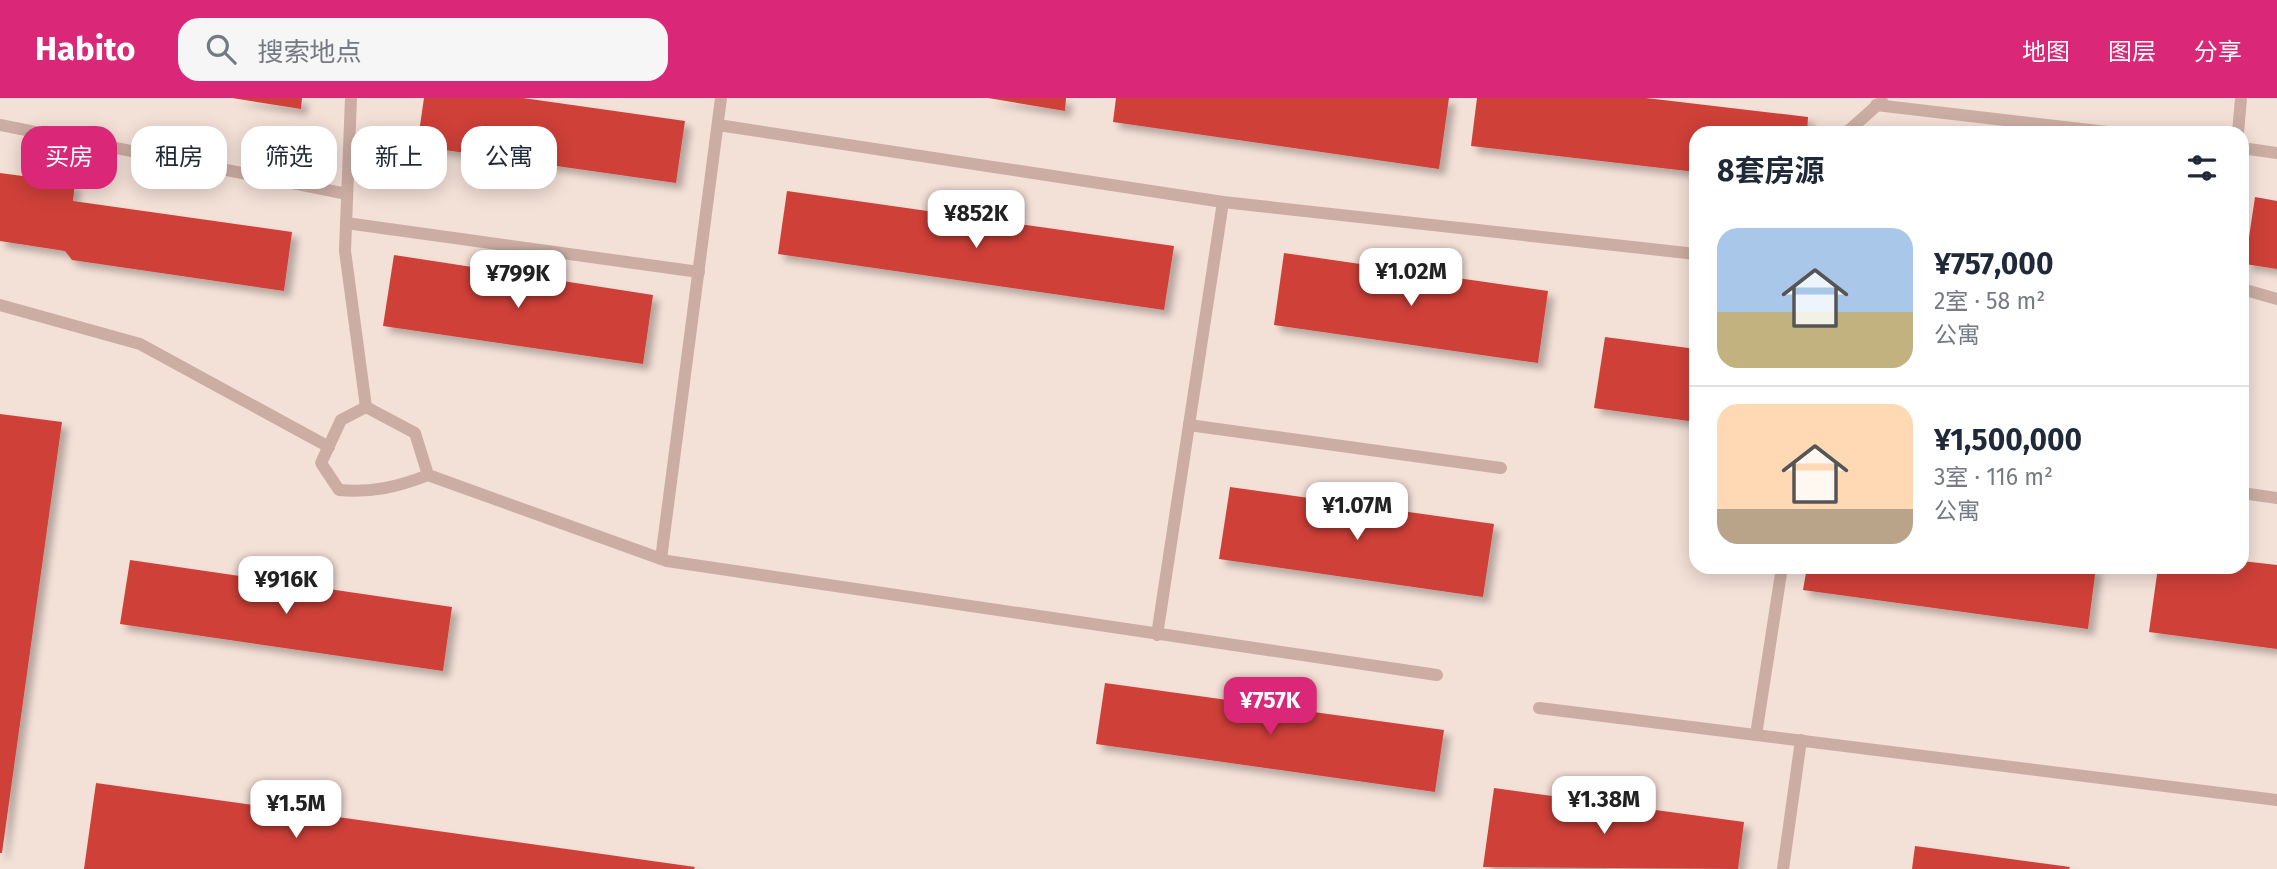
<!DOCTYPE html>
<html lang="zh">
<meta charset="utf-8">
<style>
body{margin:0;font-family:"Fira Sans","Noto Sans SC",sans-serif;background:#f6f6f7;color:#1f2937;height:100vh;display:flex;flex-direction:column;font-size:26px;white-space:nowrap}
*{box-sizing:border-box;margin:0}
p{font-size:23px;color:#747a83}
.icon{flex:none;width:38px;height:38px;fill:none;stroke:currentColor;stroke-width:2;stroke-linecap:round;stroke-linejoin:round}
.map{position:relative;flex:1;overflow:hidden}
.side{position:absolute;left:1689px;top:28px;width:560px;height:448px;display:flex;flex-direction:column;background:#fff;border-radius:21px;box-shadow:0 4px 18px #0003}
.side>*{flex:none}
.top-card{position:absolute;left:21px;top:28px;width:665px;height:63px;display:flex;gap:14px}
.price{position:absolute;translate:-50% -60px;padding:0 16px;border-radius:14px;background:#fff;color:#222;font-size:23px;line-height:46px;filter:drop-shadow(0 2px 4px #0008)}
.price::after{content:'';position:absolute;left:50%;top:42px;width:21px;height:16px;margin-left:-10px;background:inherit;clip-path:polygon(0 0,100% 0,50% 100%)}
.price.selected{background:#db2777;color:#fff}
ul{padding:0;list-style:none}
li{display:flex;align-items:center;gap:21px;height:175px;padding:0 28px}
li+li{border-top:2px solid #e0e1e3}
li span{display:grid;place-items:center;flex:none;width:196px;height:140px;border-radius:21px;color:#555}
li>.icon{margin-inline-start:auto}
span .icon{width:84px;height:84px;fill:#fffc;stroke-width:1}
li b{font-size:30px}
h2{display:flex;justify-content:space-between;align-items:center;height:84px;padding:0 28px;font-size:30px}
.pill{padding:0 24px;border-radius:21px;background:#fff;box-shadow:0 4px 18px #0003;font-size:24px;line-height:63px}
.pill.selected{background:#db2777;color:#fff}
header{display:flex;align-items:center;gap:42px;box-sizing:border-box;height:98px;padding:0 35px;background:#db2777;color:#fff}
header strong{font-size:33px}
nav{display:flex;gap:38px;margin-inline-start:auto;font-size:24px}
.search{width:490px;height:63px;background:#f6f6f7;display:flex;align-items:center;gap:18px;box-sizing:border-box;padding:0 24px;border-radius:21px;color:#747a83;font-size:26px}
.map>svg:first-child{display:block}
.building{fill:#ce4139;filter:url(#shadow)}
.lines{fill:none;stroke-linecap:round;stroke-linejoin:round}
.service{stroke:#cbada3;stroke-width:12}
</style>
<header>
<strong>Habito</strong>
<div class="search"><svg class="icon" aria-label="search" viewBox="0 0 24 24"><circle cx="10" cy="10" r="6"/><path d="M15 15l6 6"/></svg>搜索地点</div>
<nav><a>地图</a><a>图层</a><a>分享</a></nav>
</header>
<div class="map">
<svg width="2277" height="771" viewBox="0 0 2277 771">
<defs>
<filter id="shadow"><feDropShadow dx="6" dy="6" stdDeviation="3.5" flood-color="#0004"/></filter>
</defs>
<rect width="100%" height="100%" fill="#f3e0d7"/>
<g class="building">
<polygon points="232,0 302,0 301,11"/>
<polygon points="424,0 523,0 685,23 676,85 417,48"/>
<polygon points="988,0 1066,0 1065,13"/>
<polygon points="1116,0 1449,0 1439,71 1113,24"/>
<polygon points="1477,0 1646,0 1808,19 1807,35 1696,35 1696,74 1471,48"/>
<polygon points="0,75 75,85 73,103 292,134 284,193 72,162 65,153 0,143"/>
<polygon points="787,93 1174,148 1164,212 778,156"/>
<polygon points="2255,99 2277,103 2277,171 2245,166"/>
<polygon points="1284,155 1548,193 1538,265 1274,227"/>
<polygon points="394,157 653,197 643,266 383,228"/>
<polygon points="1605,239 1696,251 1696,324 1594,310"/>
<polygon points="0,316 62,324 2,755 0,755"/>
<polygon points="1230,389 1494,426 1483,499 1219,461"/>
<polygon points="130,462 452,509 443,573 120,526"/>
<polygon points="2242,463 2277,467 2277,551 2149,534 2158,469 2242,469"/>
<polygon points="1807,469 2096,469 2088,531 1803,492"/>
<polygon points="1105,585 1444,632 1435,694 1096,646"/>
<polygon points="96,685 695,769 694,771 84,771"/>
<polygon points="1494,690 1744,724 1738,771 1483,769"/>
<polygon points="1915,748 2070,769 2069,771 1912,771"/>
</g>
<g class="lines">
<g class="service">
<polyline points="351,0 345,153 366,309 415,335 428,377 667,463 1437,577"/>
<polyline points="1876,7 2116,35"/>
<polyline points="0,27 347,96"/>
<polyline points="718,27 1223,104 1696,156"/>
<polyline points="1846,35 1882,3"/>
<polyline points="2238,35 2241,0"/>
<polyline points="2242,50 2277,55"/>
<polyline points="346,125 699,174"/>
<polyline points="2242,191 2277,201"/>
<polyline points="0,207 140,246 329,349"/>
<path d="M366 309 341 322 321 365 339 392C371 395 398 389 428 377"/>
<polyline points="1189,327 1501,370"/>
<polyline points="2242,395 2277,400"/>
<polyline points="661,461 721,0"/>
<polyline points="1157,537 1223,104"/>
<polyline points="1539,610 2277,702"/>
<polyline points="1756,637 1782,469"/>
<polyline points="1783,771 1801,642"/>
</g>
</g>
</svg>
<b class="price" style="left:976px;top:152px">¥852K</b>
<b class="price" style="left:1411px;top:210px">¥1.02M</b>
<b class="price" style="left:518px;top:212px">¥799K</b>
<b class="price" style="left:1357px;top:444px">¥1.07M</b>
<b class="price" style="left:286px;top:518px">¥916K</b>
<b class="price selected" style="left:1270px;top:639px">¥757K</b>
<b class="price" style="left:1604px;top:738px">¥1.38M</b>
<b class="price" style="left:296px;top:742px">¥1.5M</b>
<div class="top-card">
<a class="pill selected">买房</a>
<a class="pill">租房</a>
<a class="pill">筛选</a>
<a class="pill">新上</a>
<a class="pill">公寓</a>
</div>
<section class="side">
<h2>8套房源<svg class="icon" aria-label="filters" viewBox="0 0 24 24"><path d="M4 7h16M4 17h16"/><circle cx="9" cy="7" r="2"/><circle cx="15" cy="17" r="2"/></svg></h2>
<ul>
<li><span style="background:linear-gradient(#a9c7e8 60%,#c2b280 0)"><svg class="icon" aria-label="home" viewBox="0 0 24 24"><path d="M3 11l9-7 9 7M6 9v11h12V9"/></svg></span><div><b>¥757,000</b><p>2室 · 58 m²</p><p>公寓</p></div></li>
<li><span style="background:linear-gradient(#ffd9b3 75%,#b9a48a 0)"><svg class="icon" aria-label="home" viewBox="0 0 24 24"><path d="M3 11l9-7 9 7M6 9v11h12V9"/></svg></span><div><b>¥1,500,000</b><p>3室 · 116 m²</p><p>公寓</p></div></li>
</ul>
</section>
</div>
